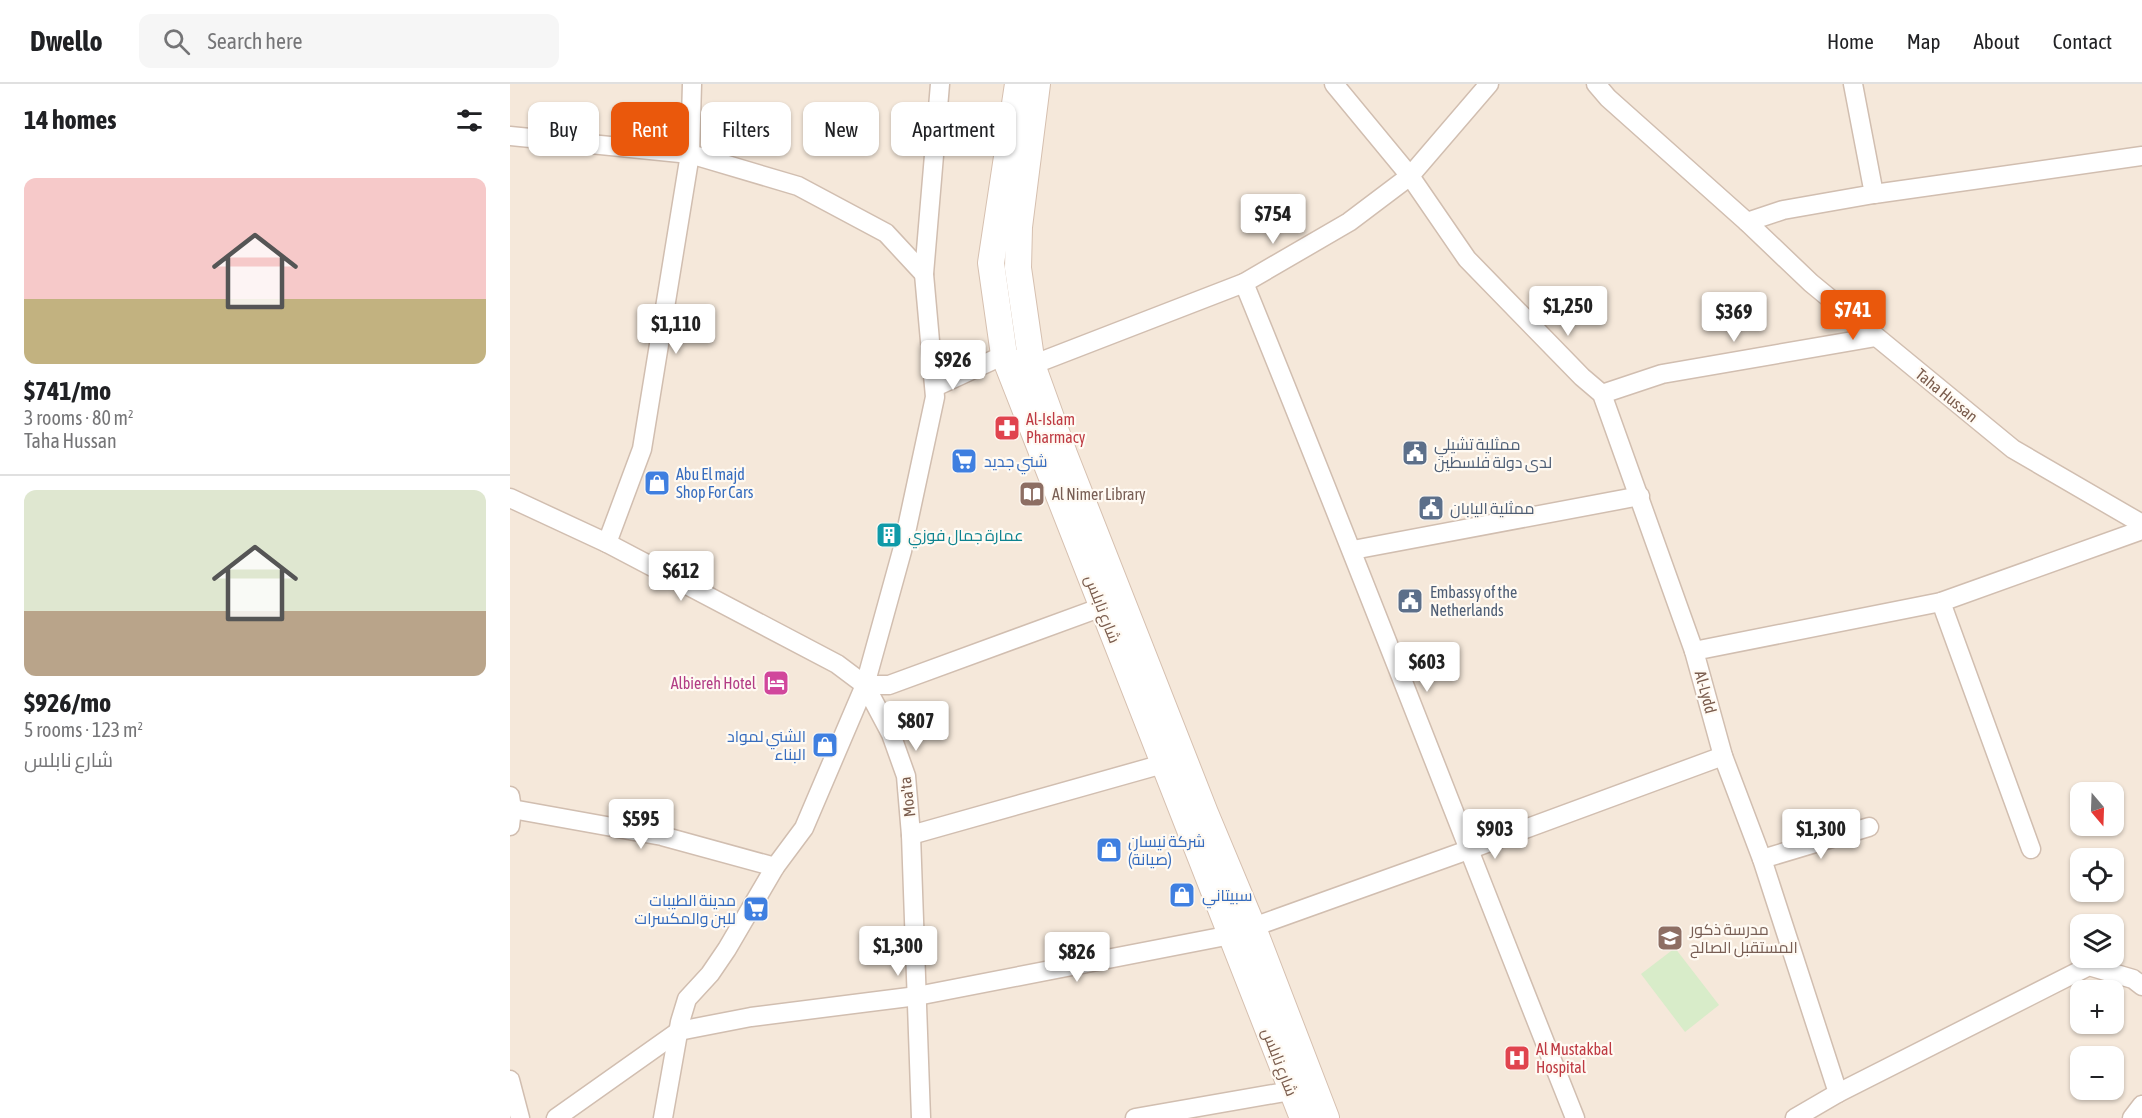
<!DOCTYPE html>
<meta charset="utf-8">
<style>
body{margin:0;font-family:"Asap Condensed",Cairo,sans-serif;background:#f6f6f6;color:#202124;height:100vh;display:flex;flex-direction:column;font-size:22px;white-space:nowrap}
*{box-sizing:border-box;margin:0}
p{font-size:20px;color:#757577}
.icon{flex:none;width:33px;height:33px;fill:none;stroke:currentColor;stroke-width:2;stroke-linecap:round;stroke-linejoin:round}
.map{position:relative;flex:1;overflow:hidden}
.panel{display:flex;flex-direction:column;background:#fff;width:510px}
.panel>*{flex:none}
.guide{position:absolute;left:18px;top:18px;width:570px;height:54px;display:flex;gap:12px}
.needle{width:39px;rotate:161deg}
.tools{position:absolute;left:1560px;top:698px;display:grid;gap:12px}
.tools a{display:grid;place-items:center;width:54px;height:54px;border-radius:12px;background:#fff;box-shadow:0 2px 4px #0004;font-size:30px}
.price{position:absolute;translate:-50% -51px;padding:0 14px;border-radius:6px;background:#fff;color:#222;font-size:20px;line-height:39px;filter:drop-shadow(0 2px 3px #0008)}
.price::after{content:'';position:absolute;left:50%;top:36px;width:18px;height:14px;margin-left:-9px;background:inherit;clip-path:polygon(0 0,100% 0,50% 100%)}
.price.selected{background:#ea580c;color:#fff}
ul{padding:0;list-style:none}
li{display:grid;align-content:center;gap:12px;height:318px;padding:0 24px}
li+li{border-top:2px solid #e0e0e0}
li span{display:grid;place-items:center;height:186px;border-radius:12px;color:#555}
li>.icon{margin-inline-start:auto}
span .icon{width:108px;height:108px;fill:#fffc;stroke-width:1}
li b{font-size:26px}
h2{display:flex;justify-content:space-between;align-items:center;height:72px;padding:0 24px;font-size:26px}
.chip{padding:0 21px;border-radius:12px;background:#fff;box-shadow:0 2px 4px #0004;font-size:21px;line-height:54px}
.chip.selected{background:#ea580c;color:#fff}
header{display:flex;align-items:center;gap:36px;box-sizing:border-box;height:84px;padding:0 30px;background:#fff;border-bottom:2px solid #e0e0e0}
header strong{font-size:28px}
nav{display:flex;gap:33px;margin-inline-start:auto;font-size:21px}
.search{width:420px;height:54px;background:#f6f6f6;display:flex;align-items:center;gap:15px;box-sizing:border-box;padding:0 21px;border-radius:12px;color:#757577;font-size:22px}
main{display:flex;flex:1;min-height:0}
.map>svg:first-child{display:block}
.residential{fill:#f5e8da;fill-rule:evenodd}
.green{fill:#d8ecc9}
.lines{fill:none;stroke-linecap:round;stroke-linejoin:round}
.minor-casing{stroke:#d1beb0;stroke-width:21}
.secondary-casing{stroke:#d6c0b0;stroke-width:28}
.minor{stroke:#fff;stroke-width:18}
.secondary{stroke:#fff;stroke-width:26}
.labels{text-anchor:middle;stroke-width:4.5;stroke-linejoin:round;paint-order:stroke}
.street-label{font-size:16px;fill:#7a5c4d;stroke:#fffaf3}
.health-label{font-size:16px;fill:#be3a42;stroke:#fffaf3;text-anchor:start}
.service-label{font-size:16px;fill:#4e5e75;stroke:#fffaf3;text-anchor:start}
.shop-label{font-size:16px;fill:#366cbe;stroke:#fffaf3;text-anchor:start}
.education-label{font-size:16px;fill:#785e54;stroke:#fffaf3;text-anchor:start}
.culture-label{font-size:16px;fill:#0d838f;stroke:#fffaf3;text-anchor:start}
.hotel-label{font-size:16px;fill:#b23c85;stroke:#fffaf3;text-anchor:end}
</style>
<header>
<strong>Dwello</strong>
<div class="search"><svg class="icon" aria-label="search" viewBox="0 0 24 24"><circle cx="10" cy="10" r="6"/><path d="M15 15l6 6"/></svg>Search here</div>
<nav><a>Home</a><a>Map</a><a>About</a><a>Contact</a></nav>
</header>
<main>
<section class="panel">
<h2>14 homes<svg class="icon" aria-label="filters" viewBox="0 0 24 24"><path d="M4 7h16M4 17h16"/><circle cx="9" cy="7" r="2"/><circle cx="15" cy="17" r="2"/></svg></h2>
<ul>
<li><span style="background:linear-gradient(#f6c9c9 65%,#c2b280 0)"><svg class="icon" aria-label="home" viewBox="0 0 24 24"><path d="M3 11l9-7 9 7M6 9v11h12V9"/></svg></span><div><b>$741/mo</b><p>3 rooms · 80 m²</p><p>Taha Hussan</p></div></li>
<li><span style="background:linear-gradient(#dfe7d0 65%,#b9a48a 0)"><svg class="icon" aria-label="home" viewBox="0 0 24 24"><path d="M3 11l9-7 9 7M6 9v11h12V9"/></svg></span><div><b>$926/mo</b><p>5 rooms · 123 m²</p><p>شارع نابلس</p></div></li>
</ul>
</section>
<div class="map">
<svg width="1632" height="1034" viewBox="0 0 1632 1034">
<rect width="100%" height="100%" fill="#fdf6ec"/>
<path class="residential" d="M0 0H1632V1034H0ZM1570 708H1604V741H1570ZM1570 774H1604V807H1570ZM1570 840H1604V873H1570ZM1570 906H1604V939H1570ZM1570 972H1604V1005H1570Z"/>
<polygon class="green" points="1165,864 1209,921 1175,948 1131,890"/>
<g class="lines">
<g class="minor-casing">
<g id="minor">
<polyline points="824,0 900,92 957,175 1072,293 1092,310 1184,567"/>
<polyline points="1086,0 1098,14 1237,138 1301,199 1503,365 1632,440"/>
<polyline points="0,52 180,70 288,102 376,149 414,190"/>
<polyline points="1364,110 1632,72"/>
<polyline points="1237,138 1273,126 1364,110 1343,0"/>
<path d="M734 199C847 476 954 756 1065 1034"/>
<polyline points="425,303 494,271 522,281 734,199 839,138 900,92 979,0"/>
<polyline points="1092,310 1152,290 1366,253"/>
<polyline points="0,414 97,459 327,580 355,601 381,650 396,692 401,751 411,1034"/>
<polyline points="97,459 132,365 180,70 182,0"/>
<polyline points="843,466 1130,412"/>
<polyline points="1431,518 1521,765"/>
<polyline points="355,601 379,601 603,519"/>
<polyline points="0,712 2,725 0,742"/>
<polyline points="2,725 152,752 265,783"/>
<polyline points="401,751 653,680"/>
<polyline points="1252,775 1359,743"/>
<polyline points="0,996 10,1034"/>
<polyline points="1328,1009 1579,882 1623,895 1632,902"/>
<polyline points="46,1034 169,947 241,933 407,912 721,851 958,766 1213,672"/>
<polyline points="153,1034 170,938 177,915 200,890 217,865 265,783 294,744 355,601 392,467 425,313 414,190 430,0"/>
<polyline points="625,1034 792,1005"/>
<polyline points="1285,1034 1328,1009 1252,775 1213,672 1184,567 1431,518 1632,446"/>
<polyline points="1622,1034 1632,1021"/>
</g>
</g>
<g class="secondary-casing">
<g id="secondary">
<polyline points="508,0 481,179 494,271 793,1034"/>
<polyline points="527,0 509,143 508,184 522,281 554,370 695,729 743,844 816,1034"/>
</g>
</g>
<use href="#minor" class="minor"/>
<use href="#secondary" class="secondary"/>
</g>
<defs>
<g id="pharmacy-square" transform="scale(1.35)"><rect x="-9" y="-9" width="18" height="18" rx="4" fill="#e0444e" stroke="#fffaf3"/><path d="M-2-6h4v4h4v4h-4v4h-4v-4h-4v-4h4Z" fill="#fff"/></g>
<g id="civic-square" transform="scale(1.35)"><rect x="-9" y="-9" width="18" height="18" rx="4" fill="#5c6f8a" stroke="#fffaf3"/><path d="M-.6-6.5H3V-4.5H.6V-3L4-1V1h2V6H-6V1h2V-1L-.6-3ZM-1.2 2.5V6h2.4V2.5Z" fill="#fff"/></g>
<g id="supermarket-square" transform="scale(1.35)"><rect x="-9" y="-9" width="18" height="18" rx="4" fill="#3f7fe0" stroke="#fffaf3"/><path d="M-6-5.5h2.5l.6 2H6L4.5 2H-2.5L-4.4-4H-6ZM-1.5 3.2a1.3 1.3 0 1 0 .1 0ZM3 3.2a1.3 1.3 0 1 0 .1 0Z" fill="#fff"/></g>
<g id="shop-square" transform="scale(1.35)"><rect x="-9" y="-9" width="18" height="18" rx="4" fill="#3f7fe0" stroke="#fffaf3"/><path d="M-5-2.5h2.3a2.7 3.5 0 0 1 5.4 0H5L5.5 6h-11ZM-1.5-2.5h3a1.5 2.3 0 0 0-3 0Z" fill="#fff"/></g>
<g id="library-square" transform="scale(1.35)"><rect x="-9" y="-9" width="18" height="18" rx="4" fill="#8d6e63" stroke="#fffaf3"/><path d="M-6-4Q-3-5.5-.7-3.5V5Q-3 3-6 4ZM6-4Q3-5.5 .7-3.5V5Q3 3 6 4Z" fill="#fff"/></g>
<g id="building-square" transform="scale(1.35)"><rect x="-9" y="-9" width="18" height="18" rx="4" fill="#0f9aa8" stroke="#fffaf3"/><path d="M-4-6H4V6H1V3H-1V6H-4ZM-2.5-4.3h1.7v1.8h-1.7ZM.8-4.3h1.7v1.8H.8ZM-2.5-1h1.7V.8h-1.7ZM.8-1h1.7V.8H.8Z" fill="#fff"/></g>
<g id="hotel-square" transform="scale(1.35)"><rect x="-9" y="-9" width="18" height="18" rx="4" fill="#d1479c" stroke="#fffaf3"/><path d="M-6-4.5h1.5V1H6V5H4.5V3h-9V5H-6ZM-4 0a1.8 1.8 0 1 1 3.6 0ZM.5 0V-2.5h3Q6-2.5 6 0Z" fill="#fff"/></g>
<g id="school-square" transform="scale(1.35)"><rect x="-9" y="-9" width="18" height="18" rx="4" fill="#8d6e63" stroke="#fffaf3"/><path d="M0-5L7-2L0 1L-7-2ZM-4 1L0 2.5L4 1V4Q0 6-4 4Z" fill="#fff"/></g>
<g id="hospital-square" transform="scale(1.35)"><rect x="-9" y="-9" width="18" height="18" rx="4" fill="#e0444e" stroke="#fffaf3"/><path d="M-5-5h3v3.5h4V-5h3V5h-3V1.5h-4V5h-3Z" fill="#fff"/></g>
</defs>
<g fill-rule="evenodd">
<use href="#pharmacy-square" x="497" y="344"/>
<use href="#civic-square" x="905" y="369"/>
<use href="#supermarket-square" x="454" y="377"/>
<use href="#shop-square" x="147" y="399"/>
<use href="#library-square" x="522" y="410"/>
<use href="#civic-square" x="921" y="424"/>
<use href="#building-square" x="379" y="451"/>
<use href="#civic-square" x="900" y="517"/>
<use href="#hotel-square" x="266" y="599"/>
<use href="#shop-square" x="315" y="661"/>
<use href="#shop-square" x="599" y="766"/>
<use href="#shop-square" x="672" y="811"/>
<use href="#supermarket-square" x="246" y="825"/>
<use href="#school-square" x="1160" y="854"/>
<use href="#hospital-square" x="1007" y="974"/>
</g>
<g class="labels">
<g class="street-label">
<text transform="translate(1437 311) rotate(39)" y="6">Taha Hussan</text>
<text transform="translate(593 525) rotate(69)" y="6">شارع نابلس</text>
<text transform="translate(1196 608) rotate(75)" y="6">Al-Lydd</text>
<text transform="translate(397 713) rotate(-97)" y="6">Moa'ta</text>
<text transform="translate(770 978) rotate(69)" y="6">شارع نابلس</text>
</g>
<g class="health-label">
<text x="516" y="341">Al-Islam<tspan x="516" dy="18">Pharmacy</tspan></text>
<text x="1026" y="971">Al Mustakbal<tspan x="1026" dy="18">Hospital</tspan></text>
</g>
<g class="service-label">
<text x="924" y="366">ممثلية تشيلي<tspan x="924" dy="18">لدى دولة فلسطين</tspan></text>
<text x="940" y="430">ممثلية اليابان</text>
<text x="920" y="514">Embassy of the<tspan x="920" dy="18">Netherlands</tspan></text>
</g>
<g class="shop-label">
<text x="474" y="383">شني جديد</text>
<text x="166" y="396">Abu El majd<tspan x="166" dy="18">Shop For Cars</tspan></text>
<text x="296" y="658" text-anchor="end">الشني لمواد<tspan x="296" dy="18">البناء</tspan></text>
<text x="618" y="763">شركة نيسان<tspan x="618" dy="18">(صيانة)</tspan></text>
<text x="692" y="817">سبيتاني</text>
<text x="226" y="822" text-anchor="end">مدينة الطيبات<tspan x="226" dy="18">للبن والمكسرات</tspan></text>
</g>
<g class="education-label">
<text x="542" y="416">Al Nimer Library</text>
<text x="1180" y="851">مدرسة ذكور<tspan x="1180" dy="18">المستقبل الصالح</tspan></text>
</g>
<g class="culture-label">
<text x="398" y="457">عمارة جمال فوزي</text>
</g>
<g class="hotel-label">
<text x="246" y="605">Albiereh Hotel</text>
</g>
</g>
</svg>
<div class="tools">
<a><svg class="needle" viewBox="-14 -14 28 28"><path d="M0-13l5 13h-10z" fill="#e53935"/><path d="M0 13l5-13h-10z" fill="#757577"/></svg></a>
<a><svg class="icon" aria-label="locate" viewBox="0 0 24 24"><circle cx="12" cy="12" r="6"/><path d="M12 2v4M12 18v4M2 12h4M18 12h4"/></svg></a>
<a><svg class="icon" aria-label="layers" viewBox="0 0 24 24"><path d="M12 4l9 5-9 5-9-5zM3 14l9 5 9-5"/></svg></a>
<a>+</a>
<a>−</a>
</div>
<b class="price" style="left:763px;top:161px">$754</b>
<b class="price" style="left:1058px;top:253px">$1,250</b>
<b class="price selected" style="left:1343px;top:257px">$741</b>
<b class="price" style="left:1224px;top:259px">$369</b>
<b class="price" style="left:166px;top:271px">$1,110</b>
<b class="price" style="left:443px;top:307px">$926</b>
<b class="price" style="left:171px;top:518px">$612</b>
<b class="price" style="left:917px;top:609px">$603</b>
<b class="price" style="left:406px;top:668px">$807</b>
<b class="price" style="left:131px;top:766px">$595</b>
<b class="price" style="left:985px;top:776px">$903</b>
<b class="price" style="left:1311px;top:776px">$1,300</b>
<b class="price" style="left:388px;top:893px">$1,300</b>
<b class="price" style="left:567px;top:899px">$826</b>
<div class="guide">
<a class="chip">Buy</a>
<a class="chip selected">Rent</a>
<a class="chip">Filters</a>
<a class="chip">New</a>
<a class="chip">Apartment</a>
</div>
</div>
</main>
